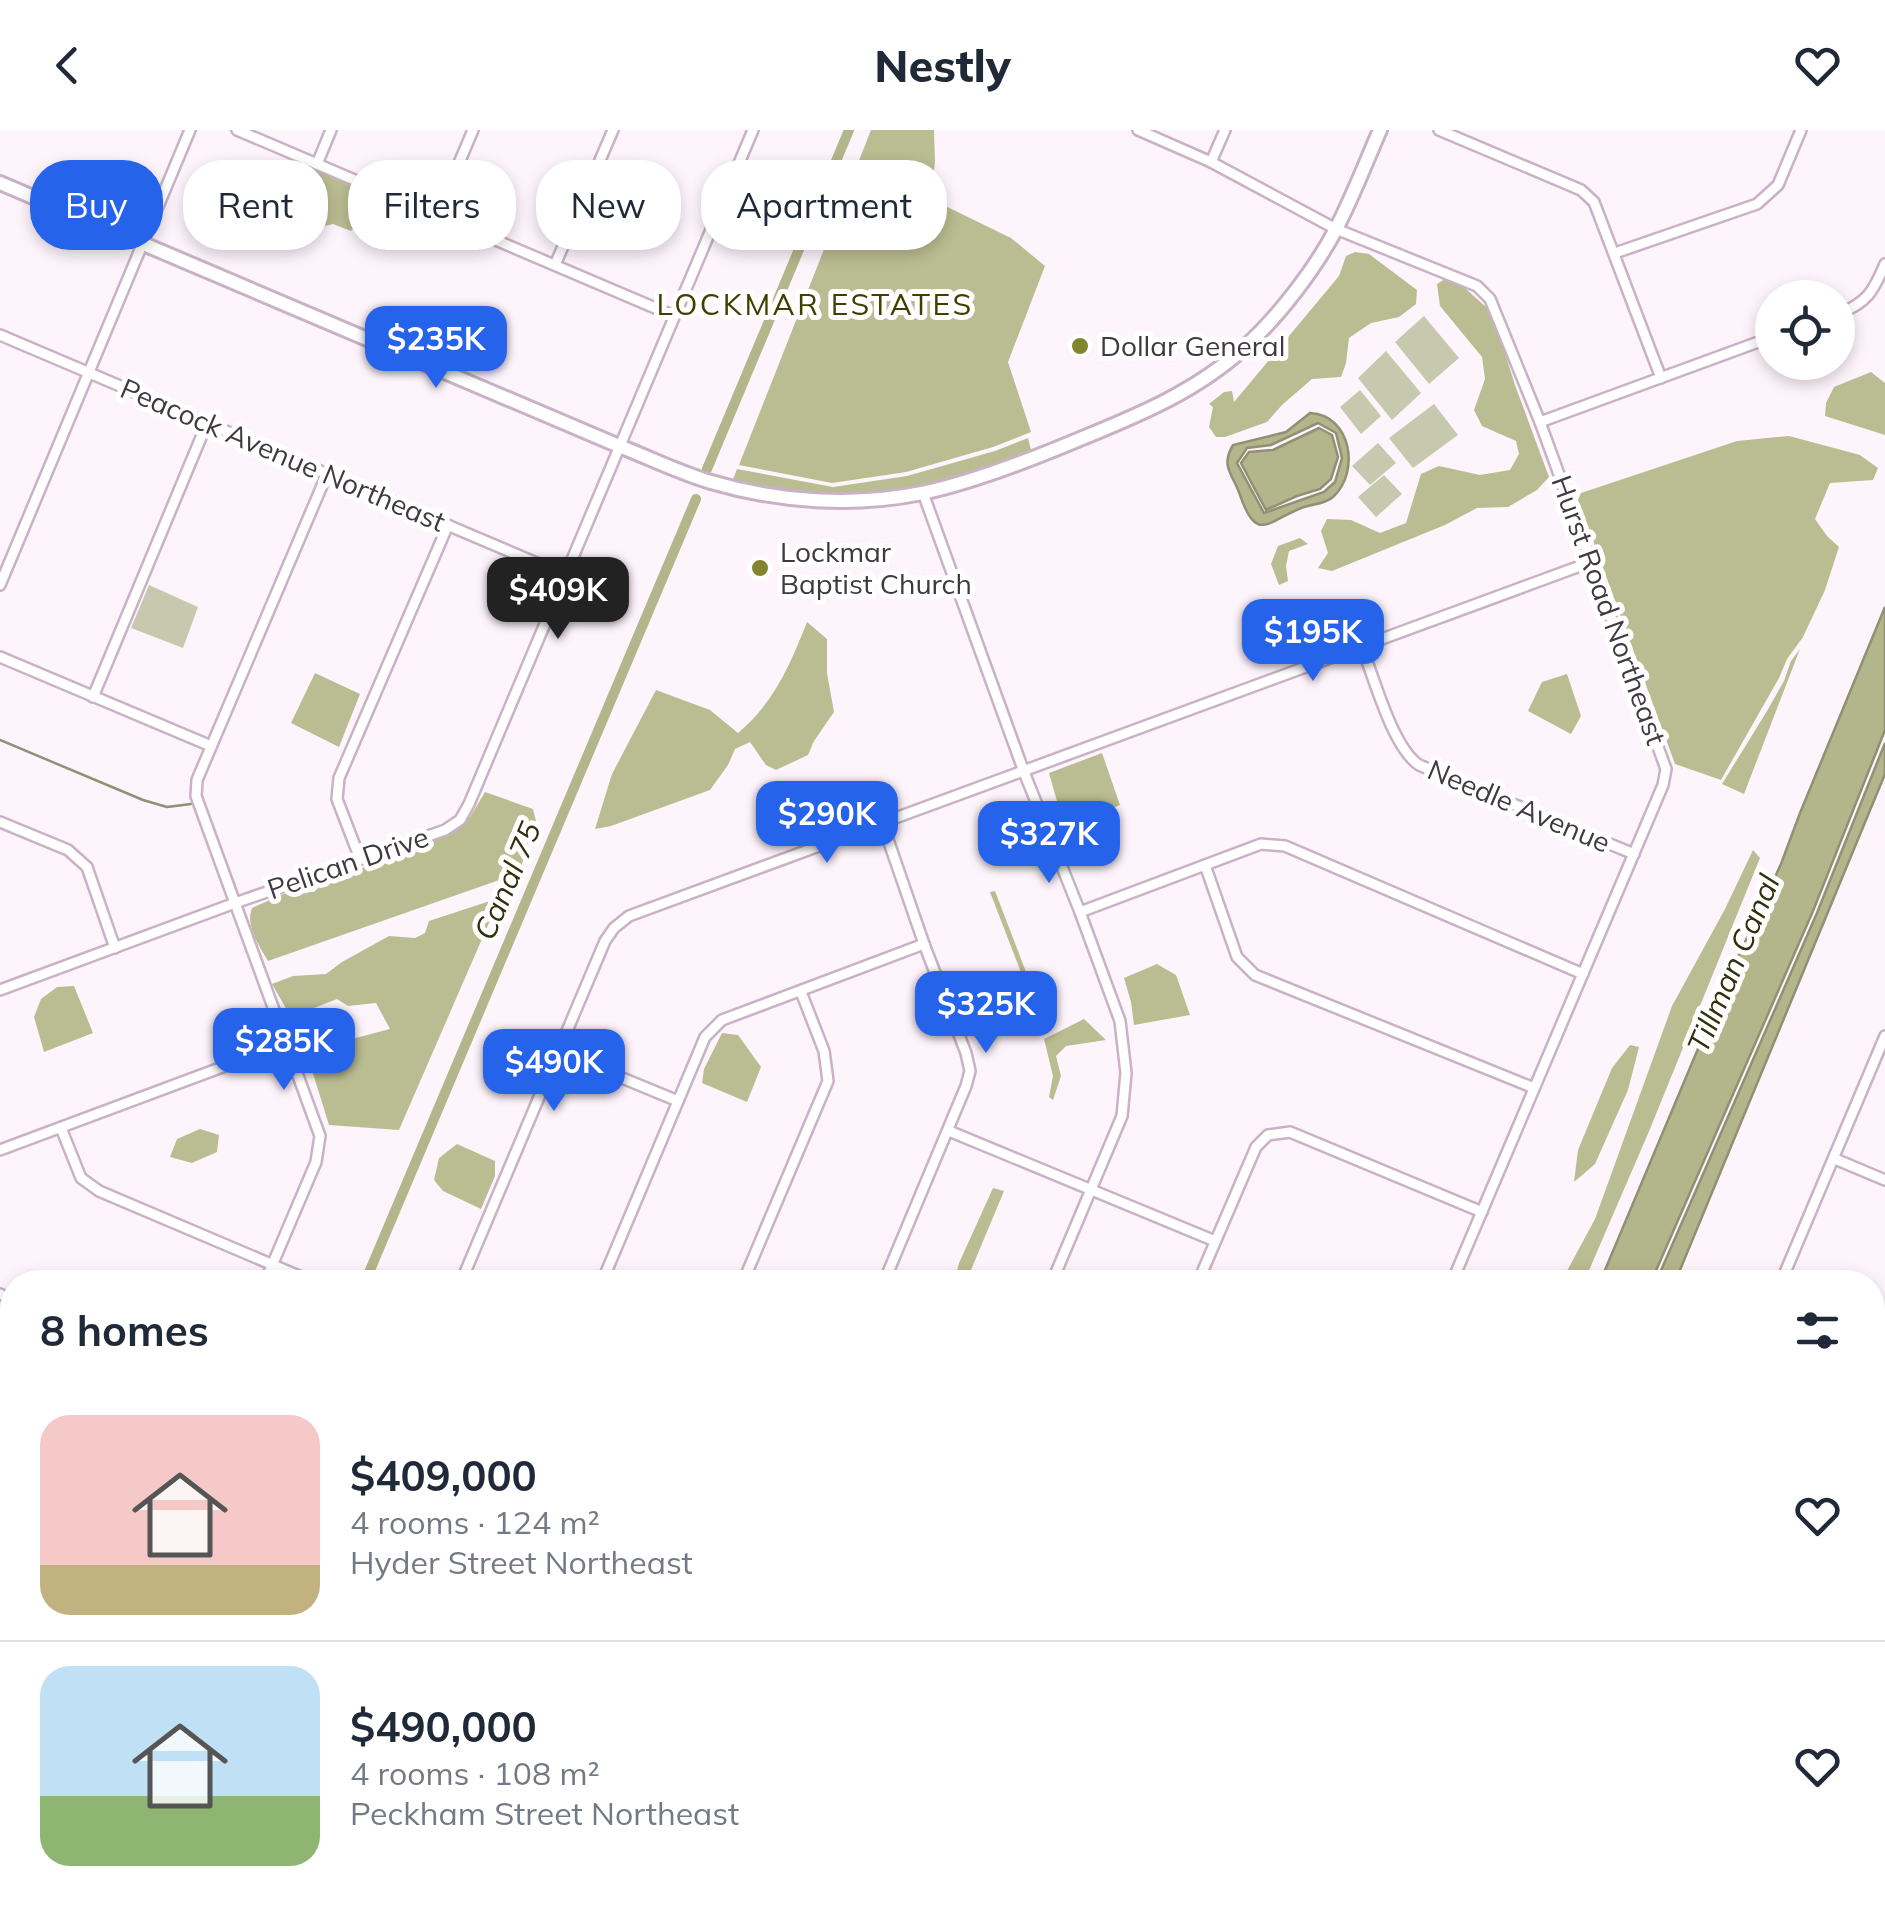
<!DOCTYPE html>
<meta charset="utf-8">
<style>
body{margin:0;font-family:Mulish,sans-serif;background:#f6f6f7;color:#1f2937;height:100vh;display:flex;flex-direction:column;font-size:38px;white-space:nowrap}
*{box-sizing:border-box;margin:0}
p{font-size:32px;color:#747a83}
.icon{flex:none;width:55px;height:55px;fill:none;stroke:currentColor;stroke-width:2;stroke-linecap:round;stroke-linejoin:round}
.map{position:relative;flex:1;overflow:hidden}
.sheet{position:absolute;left:0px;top:1140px;width:1885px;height:642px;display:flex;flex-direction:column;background:#fff;border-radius:40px 40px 0 0;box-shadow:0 5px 15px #0003}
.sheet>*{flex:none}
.guide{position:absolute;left:30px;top:30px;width:1000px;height:90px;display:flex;gap:20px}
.tools{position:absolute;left:1755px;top:150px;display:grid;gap:20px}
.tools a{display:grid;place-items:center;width:100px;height:100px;border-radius:50%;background:#fff;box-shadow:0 5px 15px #0003;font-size:50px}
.price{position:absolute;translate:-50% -85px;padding:0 22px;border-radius:20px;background:#2563eb;color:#fff;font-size:32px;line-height:65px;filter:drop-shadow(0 2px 5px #0008)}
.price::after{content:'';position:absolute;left:50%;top:60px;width:30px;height:22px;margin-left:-15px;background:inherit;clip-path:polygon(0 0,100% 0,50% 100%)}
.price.on{background:#222;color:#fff}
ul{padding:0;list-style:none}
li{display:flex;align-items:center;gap:30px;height:250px;padding:0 40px}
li+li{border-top:2px solid #e0e1e3}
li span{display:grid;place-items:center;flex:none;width:280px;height:200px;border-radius:30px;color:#555}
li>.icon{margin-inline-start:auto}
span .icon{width:120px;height:120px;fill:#fffc;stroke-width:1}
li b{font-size:42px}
h2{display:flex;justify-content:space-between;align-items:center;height:120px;padding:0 40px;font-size:42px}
.pill{padding:0 35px;border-radius:40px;background:#fff;box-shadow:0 5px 15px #0003;font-size:35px;line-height:90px}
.pill.on{background:#2563eb;color:#fff}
header{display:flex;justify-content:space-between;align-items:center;height:130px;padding:0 40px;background:#fff;font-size:45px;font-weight:800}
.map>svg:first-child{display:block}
.green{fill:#c6c9ad}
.forest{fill:#babd91}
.water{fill:#b3b68a;stroke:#919074;stroke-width:2.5;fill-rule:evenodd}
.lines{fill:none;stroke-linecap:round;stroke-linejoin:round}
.stream{stroke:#919074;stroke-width:2.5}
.canal{stroke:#b3b68a;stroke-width:10}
.street-casing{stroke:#c9b2c5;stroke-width:14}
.secondary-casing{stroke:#c9b2c5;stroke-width:18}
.street{stroke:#fff;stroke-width:9}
.secondary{stroke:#fff;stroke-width:12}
.poi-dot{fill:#82852f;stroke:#fff;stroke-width:4}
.labels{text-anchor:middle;stroke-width:10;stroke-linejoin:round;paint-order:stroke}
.poi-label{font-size:28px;fill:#423840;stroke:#fff;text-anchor:start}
.street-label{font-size:28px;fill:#423840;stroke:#fff}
.neighbourhood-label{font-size:30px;letter-spacing:2.5px;fill:#3f4000;stroke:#fff}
.water-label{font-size:30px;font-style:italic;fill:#2f300c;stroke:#fff}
</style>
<header><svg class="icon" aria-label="back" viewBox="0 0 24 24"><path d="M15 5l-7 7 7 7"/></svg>Nestly<svg class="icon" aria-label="heart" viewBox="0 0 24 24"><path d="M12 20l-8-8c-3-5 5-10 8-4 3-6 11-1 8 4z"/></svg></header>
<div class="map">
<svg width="1885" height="1782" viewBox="0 0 1885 1782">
<rect width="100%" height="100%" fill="#fef4fc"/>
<g class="green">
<polygon points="1424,186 1459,228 1429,254 1395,212"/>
<polygon points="1386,221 1421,263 1392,290 1358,248"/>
<polygon points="1360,260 1381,286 1361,304 1340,277"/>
<polygon points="1434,274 1458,305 1413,338 1389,308"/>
<polygon points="1378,313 1396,333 1370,355 1352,336"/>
<polygon points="1384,345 1402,364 1376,387 1358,367"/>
<polygon points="149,455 198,477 183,518 131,498"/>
</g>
<g class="forest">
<polygon points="871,0 934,0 935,31 931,69 1011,108 1045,136 1008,232 1031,302 993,317 906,342 832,353 739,335"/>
<polygon points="315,39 356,58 349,78 360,89 351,101 333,94 317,98 293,90"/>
<polygon points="1355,122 1369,124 1417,160 1416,174 1399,187 1371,193 1349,208 1346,233 1341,247 1312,249 1282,275 1267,292 1225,307 1216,307 1209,297 1213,277 1209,274 1224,262 1232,261 1234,272 1339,146 1346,126"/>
<polygon points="1445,149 1466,159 1486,177 1497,198 1515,255 1549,347 1537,360 1508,377 1477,378 1445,395 1332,441 1318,438 1328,423 1321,401 1327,389 1351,390 1380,403 1406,393 1421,344 1439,336 1480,345 1510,340 1519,324 1516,311 1482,296 1474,280 1485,249 1482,227 1440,176 1437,154"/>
<polygon points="1871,242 1885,253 1885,305 1825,286 1826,273 1834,257"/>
<polygon points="1789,306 1860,325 1878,338 1873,350 1830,353 1815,389 1827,406 1839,417 1825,460 1803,507 1787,529 1779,548 1721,650 1675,634 1578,370 1581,363 1737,311"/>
<path d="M1028 308 1031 320 1034 322C998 334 961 348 924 357 861 372 793 368 732 352L737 339 833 357 907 346 995 321Z"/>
<polygon points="1300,408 1308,414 1289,421 1286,436 1288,451 1279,455 1271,434 1278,416"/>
<path d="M807 492 827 509V543L834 582 814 611 808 625 776 640 766 635 750 612 735 619 728 635 710 660 611 696 595 699 612 644 656 560 710 580 738 603C774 573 790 535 807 492Z"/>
<polygon points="1800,519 1744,664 1722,654 1767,581 1784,551 1791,531"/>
<polygon points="315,543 360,564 339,617 291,593"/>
<polygon points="1567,544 1581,586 1571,604 1528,581 1542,552"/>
<polygon points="1102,623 1120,675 1064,696 1049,643"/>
<path d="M485 662 533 679 536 691 519 743 268 831C259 816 245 795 252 778L288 762H314L320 754 440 708 470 687Z"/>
<polygon points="1753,720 1760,728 1650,999 1584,1152 1561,1152 1595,1089 1672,876 1725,779"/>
<polygon points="995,761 1026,842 1022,845 990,762"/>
<polygon points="493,770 495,779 399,1000 329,995 306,921 390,899 376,873 348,876 337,869 291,887 272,854 293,846 326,844 342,832 389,806 415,808 425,803 429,791"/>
<polygon points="1157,834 1176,845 1190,885 1134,895 1131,872 1124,848"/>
<polygon points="74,856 93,903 44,922 34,887 41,869 57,857"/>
<polygon points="1084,889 1106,910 1066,916 1056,926 1061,946 1053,970 1049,967 1053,946 1044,909"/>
<polygon points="722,903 738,905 761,937 747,972 702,953 704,939"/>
<polygon points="1630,915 1639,917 1628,960 1595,1034 1574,1052 1578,1020 1612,938"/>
<polygon points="200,999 219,1005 217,1022 192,1033 170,1027 177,1009"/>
<polygon points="457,1014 495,1031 495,1046 481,1079 443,1061 434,1050 439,1028"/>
<polygon points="993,1058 1004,1061 966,1152 954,1152 959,1133"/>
<polygon points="26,1770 95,1770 97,1772 92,1782 60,1782"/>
<polygon points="101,1770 190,1770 219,1782 97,1782 102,1775"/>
</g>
<g class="water">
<path d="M1310 283C1352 285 1360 343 1333 367 1325 374 1313 374 1304 377 1268 390 1257 415 1240 365 1233 344 1220 337 1233 315L1286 302ZM1318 293 1336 303 1342 328 1335 352 1324 362 1264 383 1237 333 1247 318 1271 315Z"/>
<polygon points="1319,298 1332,305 1338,327 1331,349 1320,359 1297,366 1266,380 1241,333 1249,322 1273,320"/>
<polygon points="1885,477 1885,600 1813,781 1651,1152 1600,1152 1721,864 1781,734 1800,683"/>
<polygon points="1885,613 1885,644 1675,1152 1656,1152 1817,783"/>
<polygon points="1346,1770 1396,1770 1391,1782 1341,1782"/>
</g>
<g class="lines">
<g class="stream">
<polyline points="0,610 143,670 167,677 191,674"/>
<polyline points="0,1385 12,1390"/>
</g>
<g class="canal">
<polyline points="707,339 849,0"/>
<polyline points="365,1152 696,369"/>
<polyline points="0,1701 12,1707"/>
<polyline points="164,1770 193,1782"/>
</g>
<g class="street-casing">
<g id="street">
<polyline points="237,0 674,186"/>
<polyline points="1138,0 1211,32 1336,99 1477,156 1490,169 1540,292 1666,639 1663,655 1452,1152"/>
<polyline points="1439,0 1581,60 1594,72 1661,248"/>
<polyline points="1211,32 1225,0"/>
<polyline points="317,34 331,0"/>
<polyline points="437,85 473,0"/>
<polyline points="1615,123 1757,74 1778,55 1801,0"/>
<polyline points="555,135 613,0"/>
<path d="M1838 184C1867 173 1873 162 1885 134"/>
<polyline points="0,205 565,445"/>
<polyline points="1540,292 1772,207"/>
<polyline points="923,363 1024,642 1080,782 1120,891 1126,943 1122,986 1052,1152"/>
<polyline points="0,455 190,0"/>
<path d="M1361 515C1374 547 1392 617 1419 635L1634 724"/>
<polyline points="0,527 211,616"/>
<polyline points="93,567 207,293"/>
<polyline points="0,692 68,720 87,737 115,818"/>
<polyline points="883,695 924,814 966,923 970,941 966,956 884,1152"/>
<polyline points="360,729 337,669 339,648 448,395"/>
<polyline points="1205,735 1237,827 1255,845 1534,958"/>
<polyline points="1080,782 1261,714 1285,716 1583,844"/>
<polyline points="0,860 235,773 445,700 460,690 469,674 753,0"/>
<polyline points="559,922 678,971"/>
<polyline points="61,998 81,1048 99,1061 313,1152"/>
<polyline points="949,1001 1215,1111"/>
<polyline points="0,1020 287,913"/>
<polyline points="1835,1029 1885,1050"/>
<polyline points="265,1152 316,1032 320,1006 196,666 197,650 327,344"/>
<path d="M461 1152 605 811 614 798 629 786C950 671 1269 548 1591 432"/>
<polyline points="602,1152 705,907 722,890 924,814"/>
<polyline points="743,1152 828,951 824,921 801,862"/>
<polyline points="1198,1152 1256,1017 1268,1005 1290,1002 1482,1082"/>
<polyline points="1781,1152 1885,906"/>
<polyline points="0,1164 12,1170"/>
<polyline points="1872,1185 1885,1190"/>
<polyline points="1872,1267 1885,1238"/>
<polyline points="0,1301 12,1306"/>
<polyline points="0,1466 12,1472"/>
<polyline points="0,1607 12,1612"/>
<polyline points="1872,1663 1885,1668"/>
<polyline points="412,1770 441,1782"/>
<polyline points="1109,1770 1138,1782"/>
<polyline points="619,1782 624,1770"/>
<polyline points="787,1782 793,1770"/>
<polyline points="933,1782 938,1770"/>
<polyline points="1187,1782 1192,1770"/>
<polyline points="1515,1782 1520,1770"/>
<polyline points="1656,1782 1661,1770"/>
</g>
</g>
<g class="secondary-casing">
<g id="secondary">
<path d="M0 53 619 316C650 328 680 343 711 352 779 372 853 377 922 363 974 352 1030 330 1080 309 1139 285 1197 261 1245 217 1279 186 1316 138 1337 97 1353 66 1366 32 1380 0"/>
<polyline points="1872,1618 1885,1588"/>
<polyline points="0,1780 6,1782"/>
<polyline points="1805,1782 1810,1770"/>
</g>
</g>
<use href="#street" class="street"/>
<use href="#secondary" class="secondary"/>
</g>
<g class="poi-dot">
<circle cx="1080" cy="216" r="10"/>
<circle cx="760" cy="438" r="10"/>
</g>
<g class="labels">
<g class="poi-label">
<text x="1100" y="226">Dollar General</text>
<text x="780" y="432">Lockmar<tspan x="780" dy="32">Baptist Church</tspan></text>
</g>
<g class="street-label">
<text transform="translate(283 325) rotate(23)" y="10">Peacock Avenue Northeast</text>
<text transform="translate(1609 480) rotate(70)" y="10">Hurst Road Northeast</text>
<text transform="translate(1519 676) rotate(23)" y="10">Needle Avenue</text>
<text transform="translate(348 733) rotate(-19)" y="10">Pelican Drive</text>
</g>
<g class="neighbourhood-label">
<text x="815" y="185">LOCKMAR ESTATES</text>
</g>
<g class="water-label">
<text transform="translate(508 751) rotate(-67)" y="10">Canal 75</text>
<text transform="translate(1734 834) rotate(-67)" y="10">Tillman Canal</text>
</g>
</g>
</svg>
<div class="tools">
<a><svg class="icon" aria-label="locate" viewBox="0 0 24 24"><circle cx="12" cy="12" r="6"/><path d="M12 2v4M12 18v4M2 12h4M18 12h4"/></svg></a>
</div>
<b class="price" style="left:436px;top:261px">$235K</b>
<b class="price on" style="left:558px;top:512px">$409K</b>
<b class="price" style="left:1313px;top:554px">$195K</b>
<b class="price" style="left:827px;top:736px">$290K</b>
<b class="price" style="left:1049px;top:756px">$327K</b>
<b class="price" style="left:986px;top:926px">$325K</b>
<b class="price" style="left:284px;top:963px">$285K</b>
<b class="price" style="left:554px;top:984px">$490K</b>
<div class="guide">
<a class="pill on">Buy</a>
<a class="pill">Rent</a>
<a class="pill">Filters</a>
<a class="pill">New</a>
<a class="pill">Apartment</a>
</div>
<section class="sheet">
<h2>8 homes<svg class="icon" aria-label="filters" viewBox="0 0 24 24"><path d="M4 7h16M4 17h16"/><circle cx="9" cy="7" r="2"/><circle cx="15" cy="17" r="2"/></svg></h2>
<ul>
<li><span style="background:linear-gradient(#f6c9c9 75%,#c2b280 0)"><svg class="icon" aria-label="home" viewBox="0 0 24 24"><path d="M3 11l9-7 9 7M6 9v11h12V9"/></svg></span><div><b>$409,000</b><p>4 rooms · 124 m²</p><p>Hyder Street Northeast</p></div><svg class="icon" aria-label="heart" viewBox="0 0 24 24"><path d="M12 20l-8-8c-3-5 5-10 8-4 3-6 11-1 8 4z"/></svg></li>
<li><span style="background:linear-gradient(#bfe0f5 65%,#8fb573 0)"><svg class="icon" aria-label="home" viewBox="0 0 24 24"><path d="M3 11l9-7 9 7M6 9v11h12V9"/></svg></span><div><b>$490,000</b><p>4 rooms · 108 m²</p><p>Peckham Street Northeast</p></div><svg class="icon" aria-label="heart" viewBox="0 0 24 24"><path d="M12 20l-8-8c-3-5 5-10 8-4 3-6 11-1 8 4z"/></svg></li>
</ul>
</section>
</div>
